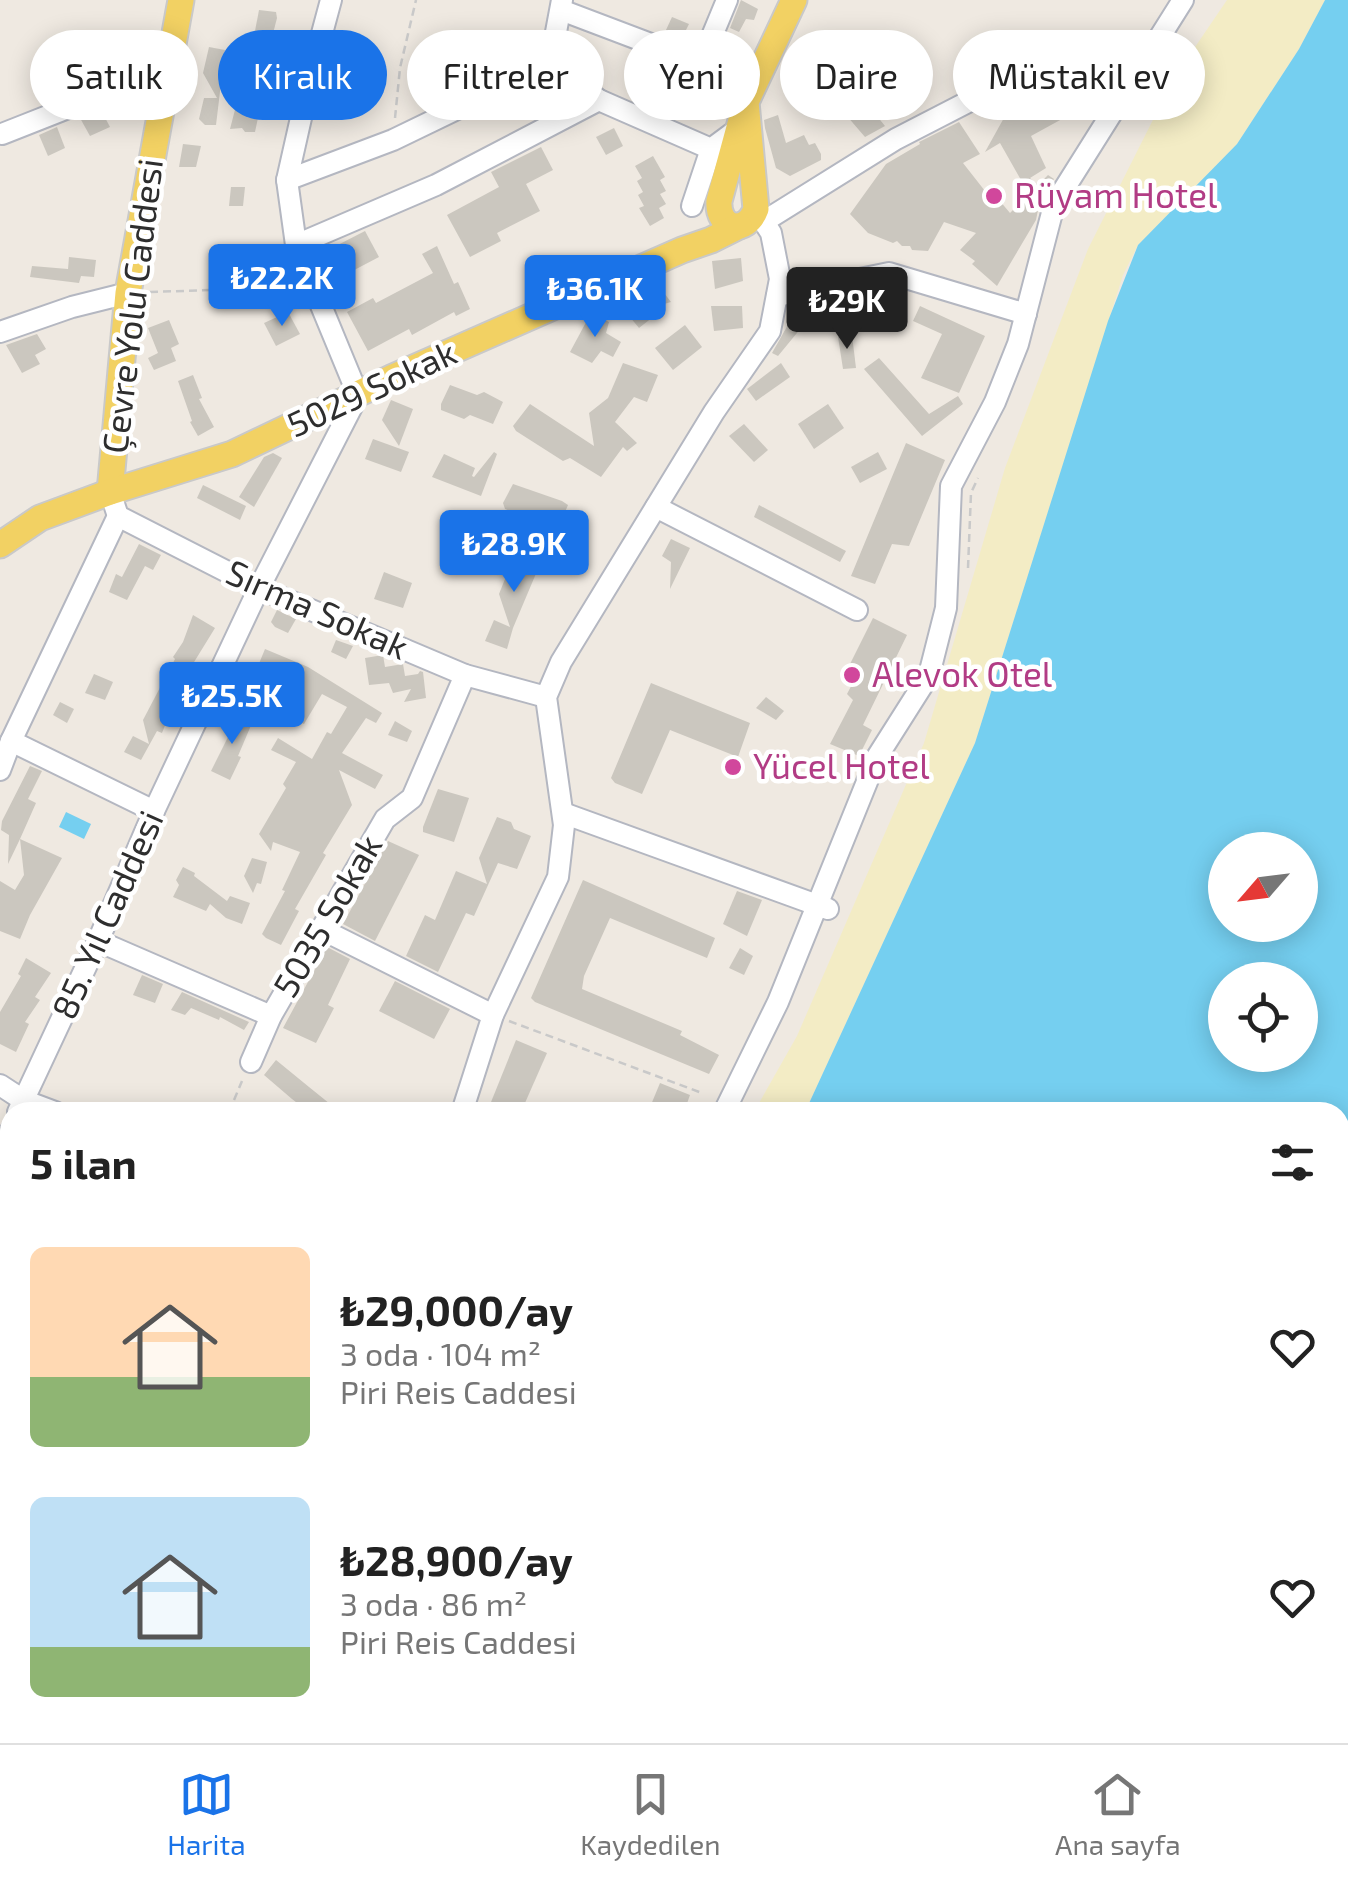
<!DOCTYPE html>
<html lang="tr">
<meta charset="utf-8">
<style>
body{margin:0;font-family:"Exo 2",sans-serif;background:#f6f6f6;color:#222;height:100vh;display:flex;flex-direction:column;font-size:38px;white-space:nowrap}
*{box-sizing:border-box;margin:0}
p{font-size:32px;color:#767676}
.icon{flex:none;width:55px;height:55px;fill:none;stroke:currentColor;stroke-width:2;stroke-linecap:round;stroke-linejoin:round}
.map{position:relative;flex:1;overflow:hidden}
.panel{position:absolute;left:0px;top:1102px;width:1350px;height:642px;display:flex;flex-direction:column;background:#fff;border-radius:30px 30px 0 0;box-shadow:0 5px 25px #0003}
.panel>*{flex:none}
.top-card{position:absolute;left:30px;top:30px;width:1290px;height:90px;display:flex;gap:20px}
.needle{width:65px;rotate:242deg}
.tools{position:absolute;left:1208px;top:832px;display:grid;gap:20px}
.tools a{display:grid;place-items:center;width:110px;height:110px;border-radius:50%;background:#fff;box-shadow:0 5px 25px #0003;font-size:50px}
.price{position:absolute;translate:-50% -85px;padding:0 22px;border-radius:10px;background:#1a73e8;color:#fff;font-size:32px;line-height:65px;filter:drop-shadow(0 2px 5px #0008)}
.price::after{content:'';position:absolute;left:50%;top:60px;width:30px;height:22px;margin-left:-15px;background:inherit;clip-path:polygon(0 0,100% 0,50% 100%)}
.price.selected{background:#222;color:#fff}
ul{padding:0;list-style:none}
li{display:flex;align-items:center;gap:30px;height:250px;padding:0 30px}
li span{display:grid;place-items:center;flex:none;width:280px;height:200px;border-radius:15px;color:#555}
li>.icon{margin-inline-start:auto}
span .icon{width:120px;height:120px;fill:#fffc;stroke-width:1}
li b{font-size:42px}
h2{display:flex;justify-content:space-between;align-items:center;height:120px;padding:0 30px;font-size:42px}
.chip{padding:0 35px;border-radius:45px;background:#fff;box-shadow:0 5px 25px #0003;font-size:35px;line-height:90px}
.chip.selected{background:#1a73e8;color:#fff}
.dock{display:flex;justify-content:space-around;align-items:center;height:140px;border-top:2px solid #e0e0e0;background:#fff;font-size:28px;color:#767676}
.dock a{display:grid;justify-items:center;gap:5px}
.dock .selected{color:#1a73e8}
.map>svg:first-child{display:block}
.green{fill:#b6e59e}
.sand{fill:#f3ecc5}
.water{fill:#75cff0;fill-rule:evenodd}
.building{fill:#cbc7bf}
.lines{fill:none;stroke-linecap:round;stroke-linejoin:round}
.minor-casing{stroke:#b4b7c1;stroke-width:24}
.major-casing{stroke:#c9c9c9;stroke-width:29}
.path{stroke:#c9c9c9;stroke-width:2.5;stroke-dasharray:8 5;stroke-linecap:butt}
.minor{stroke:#fff;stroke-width:20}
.major{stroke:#f2d163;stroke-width:25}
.hotel-dot{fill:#d1479c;stroke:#fff;stroke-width:4}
.labels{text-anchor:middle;stroke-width:9;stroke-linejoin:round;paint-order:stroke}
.hotel-label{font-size:35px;fill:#b23c85;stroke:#fff;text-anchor:start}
.street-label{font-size:35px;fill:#2e2e2e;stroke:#fff}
</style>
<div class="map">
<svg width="1348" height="1743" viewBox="0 0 1348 1743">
<rect width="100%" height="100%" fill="#efe9e1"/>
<polygon class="green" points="10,1164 10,1293 0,1289 0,1188"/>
<g class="sand">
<polygon points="1227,0 1325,0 1299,49 1237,144 1138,245 1123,275 975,743 805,1112 754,1112 797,1036 924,743 1005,468 1088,249 1174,78"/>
<polygon points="625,1735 712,1735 711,1743 625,1743"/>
</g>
<g class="water">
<path d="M1325 0H1348V1743H711L712 1735H1340V1112H805L975 743 1108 321 1138 245 1237 144 1299 49ZM1225 850H1300V925H1225ZM1225 980H1300V1055H1225Z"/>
<polygon points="66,812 91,824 84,839 59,827"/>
</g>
<g class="building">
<polygon points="741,0 758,9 754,20 746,19 739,32 730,28"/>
<polygon points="259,10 276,12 277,18 270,45 255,31"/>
<polygon points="672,17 689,24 683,36 666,30"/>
<polygon points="811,33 852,94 856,90 885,126 865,137 834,101 794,43"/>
<polygon points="726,39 739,44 734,60 719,55"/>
<polygon points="209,47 225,50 216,125 205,125 199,119 204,98 217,98 203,73"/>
<polygon points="250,53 271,57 264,89 245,86 243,80"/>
<polygon points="661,69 678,78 670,92 654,85"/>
<polygon points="1049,94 1062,119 1031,136 1046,168 1030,178 1038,185 1048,175 1054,179 1035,206 1038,210 1036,220 997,286 972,264 975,261 960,250 976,233 944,222 928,251 912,250 910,246 902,246 897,241 893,243 868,233 850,214 886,164 920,144 919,142 959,122 980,154 963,163 985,191 989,188 1010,213 1029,194 1000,143 985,152 1005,116"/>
<polygon points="237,102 257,103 259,113 255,132 245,132 242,128 230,129"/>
<polygon points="101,110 110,127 90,136 80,118"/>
<polygon points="778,115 786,143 804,135 809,145 815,143 821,154 821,160 790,176 776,168 765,128 764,120"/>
<polygon points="57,127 65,148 48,156 39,135"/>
<polygon points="614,128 623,146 606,155 596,137"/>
<polygon points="183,144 201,146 196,167 179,167"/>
<polygon points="541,147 553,170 526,184 540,211 497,233 501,241 470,257 447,215 499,187 491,172"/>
<polygon points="653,156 665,177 660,180 666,191 660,194 666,204 659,208 664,218 650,226 639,208 644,206 638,195 643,192 637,181 642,178 635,166"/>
<polygon points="231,187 245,187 243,206 229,206"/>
<polygon points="365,231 379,257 341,277 326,251"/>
<polygon points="437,246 454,284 458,282 470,309 456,316 454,312 412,335 409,329 368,351 347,312 373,298 376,303 433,273 422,254"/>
<polygon points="69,257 96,260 94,277 81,276 79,283 30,277 32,266 68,269"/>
<polygon points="741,258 743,281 715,289 712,261"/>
<polygon points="654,280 671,302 657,306 658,313 639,328 620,305"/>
<polygon points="821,301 810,316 816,321 806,322 778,356 772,353 789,323 787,317 791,307 797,306 801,309 805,304"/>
<polygon points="711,306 742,306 743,328 714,331"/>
<polygon points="920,306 985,336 959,393 921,378 942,334 913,321"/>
<polygon points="288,312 300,334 276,346 264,323"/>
<polygon points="591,313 609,322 606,333 621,342 613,357 601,351 592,363 570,352"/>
<polygon points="169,320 179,344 171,348 176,361 154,370 148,358 158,353 148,328"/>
<polygon points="685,325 702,347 673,370 655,348"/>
<polygon points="37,334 46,349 35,355 40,364 22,373 6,345"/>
<polygon points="852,335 856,368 843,369 838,337"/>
<polygon points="879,358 929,414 958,396 963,404 922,436 864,369"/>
<polygon points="623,363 658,375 647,402 634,397 615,422 637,443 627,451 623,447 601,477 570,458 563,461 516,431 513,426 530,404 594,446 589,413 608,398"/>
<polygon points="781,363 790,377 756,401 747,389"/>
<polygon points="193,375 202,398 199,399 214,427 198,436 190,422 192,421 178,381"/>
<polygon points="450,385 477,395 484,392 503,402 493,424 470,415 464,419 441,410 441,404"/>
<polygon points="391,400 413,409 399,446 382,420"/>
<polygon points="828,404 844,428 814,449 798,424"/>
<polygon points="744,424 768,450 754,462 729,436"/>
<polygon points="373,439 409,452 401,472 365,459"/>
<polygon points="906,443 945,460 909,546 892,544 875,584 851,576"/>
<polygon points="494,452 497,454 481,496 432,477 444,454 475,468 472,476 474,477"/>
<polygon points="878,452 887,469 860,483 851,467"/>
<polygon points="273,453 282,458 254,507 239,497 264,457"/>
<polygon points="513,484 562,501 568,505 558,529 505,509 503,503"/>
<polygon points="203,485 246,506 240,520 197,498"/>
<polygon points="759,505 846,551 840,562 754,517"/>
<polygon points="671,539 690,548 670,589 671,562 662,556"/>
<polygon points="139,544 161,555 153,570 145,566 127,600 109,592 116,574 122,577"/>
<polygon points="517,549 543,557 513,628 507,649 485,641 494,620 510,627 499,594"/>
<polygon points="384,572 412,583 403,608 374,599"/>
<polygon points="277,610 296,619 288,633 275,627 271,622"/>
<polygon points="193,615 215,628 183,680 162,733 157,731 141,760 124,752 133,736 149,744 143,720 175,659 173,657 183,642"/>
<polygon points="873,618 907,635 863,725 872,730 859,756 830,744 853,700 847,694 859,671 850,664"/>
<polygon points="336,640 353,646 346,659 331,652"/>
<polygon points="265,649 308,667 382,713 376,723 366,718 342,753 383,775 375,789 339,770 352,805 323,853 326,855 295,909 299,911 281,945 266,938 262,934 285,891 282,890 300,852 273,842 271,851 259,834 286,788 283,784 296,762 271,750 278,738 312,759 327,732 331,734 347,707 322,694 304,724 291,718 304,684 272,671 260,700 246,695"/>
<polygon points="383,655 385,667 403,664 405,676 418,674 420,671 423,672 426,698 404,702 411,689 393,693 389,683 369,685 365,658"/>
<polygon points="94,674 113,682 105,700 85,693"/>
<polygon points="651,683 750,723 738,757 670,730 642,794 615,783 611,778"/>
<polygon points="766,697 784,711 776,720 756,708"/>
<polygon points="60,702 74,709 67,723 53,715"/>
<polygon points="234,714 252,723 238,756 241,757 230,780 211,771 228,737 225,731"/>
<polygon points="395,721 412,731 407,742 388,735"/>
<polygon points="30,766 42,771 28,799 36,803 20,839 62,858 30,915 20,939 0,931 0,881 15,890 24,875 20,839 8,864 9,835 1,830 2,821"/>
<polygon points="438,789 469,798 454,842 423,832 423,827"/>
<polygon points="497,817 511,822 514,829 531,836 517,869 498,863 474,916 466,913 438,972 406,956 425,915 435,920 456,871 487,884 479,858"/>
<polygon points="388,841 419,855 375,941 343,924"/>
<polygon points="252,858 267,862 261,884 257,883 253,893 244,876"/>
<polygon points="183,867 195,873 194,876 227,901 230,896 250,903 242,924 226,918 210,904 206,911 173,897 179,885 176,880"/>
<polygon points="583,880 715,938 707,958 610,918 584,976 582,989 682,1031 680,1035 719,1055 709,1074 535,1002 531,998"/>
<polygon points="737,891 762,900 747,936 723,924"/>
<polygon points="327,947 350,959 328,1005 334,1008 316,1043 283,1028"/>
<polygon points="740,948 753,956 744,975 729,968"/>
<polygon points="26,958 51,973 35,997 40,1000 25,1022 29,1024 16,1052 0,1044 0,1012 21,976 18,974"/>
<polygon points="142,975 163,984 155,1003 133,995"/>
<polygon points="395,981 450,1009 434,1039 379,1011"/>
<polygon points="182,992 249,1022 244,1030 220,1017 219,1020 191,1008 185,1015 171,1010"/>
<polygon points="516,1040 547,1053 521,1112 487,1112"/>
<polygon points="276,1060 309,1087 340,1112 309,1112 292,1099 264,1075"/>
<polygon points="660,1083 690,1095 684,1112 648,1112"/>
</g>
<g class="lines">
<g class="minor-casing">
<g id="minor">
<polyline points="561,10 693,60 746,102"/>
<polyline points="550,64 599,100 711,149 738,129"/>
<polyline points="550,64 562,0"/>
<polyline points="700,65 727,0"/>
<polyline points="2,134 167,69"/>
<polyline points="287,180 393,140 550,64"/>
<polyline points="692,206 711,149"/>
<polyline points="763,222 896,139 993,89 1079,55 1147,57 1166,62"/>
<polyline points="296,245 436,185 599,100"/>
<polyline points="777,296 889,273 1026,314"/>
<polyline points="0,332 72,307 128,293"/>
<polyline points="110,492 118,516 259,588 465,675 546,697"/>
<polyline points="656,507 857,610"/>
<polyline points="11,741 154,811"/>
<polyline points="0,770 11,741 118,516"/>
<polyline points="563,813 828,909"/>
<polyline points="321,929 493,1015"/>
<polyline points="98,941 271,1016"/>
<polyline points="251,1062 271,1016 385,819 412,798 465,675"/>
<polyline points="0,1085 23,1100 55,1112"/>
<polyline points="18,1112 98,941 154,811 259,588 358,395 296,245 287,180 310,78 331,0"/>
<polyline points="462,1112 493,1015 558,877 564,825 546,697 561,662 714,412 770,331 780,279 771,233 756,210"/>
<polyline points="724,1112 778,1002 877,757 929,675 946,608 951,486 995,402 1018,344 1054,205 1183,0"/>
<polyline points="0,1156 10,1132"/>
<polyline points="0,1295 10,1298"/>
<polyline points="0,1411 10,1415"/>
<polyline points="0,1743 10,1701"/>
<polyline points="212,1743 213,1735"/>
<polyline points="602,1743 603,1735"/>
</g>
</g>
<g class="major-casing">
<g id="major">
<path d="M746 102 756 209C746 236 717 229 719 201L746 102 794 0"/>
<polyline points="110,492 128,293 181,0"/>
<polyline points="0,545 40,518 110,492 232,454 391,378 682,250 711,240 739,226"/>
</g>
</g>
<g class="path">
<polyline points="395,118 400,68 416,0"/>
<polyline points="150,292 211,290 278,255"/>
<polyline points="968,568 971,493 978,478"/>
<polyline points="509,1021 702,1093"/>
<polyline points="229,1112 242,1081"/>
</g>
<use href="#minor" class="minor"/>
<use href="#major" class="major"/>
</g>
<g class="hotel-dot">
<circle cx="994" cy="196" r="10"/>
<circle cx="852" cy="675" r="10"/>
<circle cx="733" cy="767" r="10"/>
</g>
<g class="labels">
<g class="hotel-label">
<text x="1014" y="208">Rüyam Hotel</text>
<text x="872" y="687">Alevok Otel</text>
<text x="753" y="779">Yücel Hotel</text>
</g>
<g class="street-label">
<text transform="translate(133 306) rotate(-83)" y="12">Çevre Yolu Caddesi</text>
<text transform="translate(372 389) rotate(-25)" y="12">5029 Sokak</text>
<text transform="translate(317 610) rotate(24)" y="12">Sırma Sokak</text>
<text transform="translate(108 915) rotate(-66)" y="12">85. Yıl Caddesi</text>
<text transform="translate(328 916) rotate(-60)" y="12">5035 Sokak</text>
</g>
</g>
</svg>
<div class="tools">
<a><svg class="needle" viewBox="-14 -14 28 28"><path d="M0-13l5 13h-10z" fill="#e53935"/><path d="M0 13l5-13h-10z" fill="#767676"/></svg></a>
<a><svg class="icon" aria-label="locate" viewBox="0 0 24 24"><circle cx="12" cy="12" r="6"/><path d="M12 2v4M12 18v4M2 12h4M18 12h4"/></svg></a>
</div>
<b class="price" style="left:282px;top:329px">₺22.2K</b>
<b class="price" style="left:595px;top:340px">₺36.1K</b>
<b class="price selected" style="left:847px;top:352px">₺29K</b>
<b class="price" style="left:514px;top:595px">₺28.9K</b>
<b class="price" style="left:232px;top:747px">₺25.5K</b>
<div class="top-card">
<a class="chip">Satılık</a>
<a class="chip selected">Kiralık</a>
<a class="chip">Filtreler</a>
<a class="chip">Yeni</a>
<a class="chip">Daire</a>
<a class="chip">Müstakil ev</a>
</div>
<section class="panel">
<h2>5 ilan<svg class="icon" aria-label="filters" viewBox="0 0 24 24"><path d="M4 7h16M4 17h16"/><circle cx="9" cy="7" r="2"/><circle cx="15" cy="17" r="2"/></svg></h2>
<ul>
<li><span style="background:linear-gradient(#ffd9b3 65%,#8fb573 0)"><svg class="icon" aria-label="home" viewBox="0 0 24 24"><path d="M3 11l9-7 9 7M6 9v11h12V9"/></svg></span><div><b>₺29,000/ay</b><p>3 oda · 104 m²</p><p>Piri Reis Caddesi</p></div><svg class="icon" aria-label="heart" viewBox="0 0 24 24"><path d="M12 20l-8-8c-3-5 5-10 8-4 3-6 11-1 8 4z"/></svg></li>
<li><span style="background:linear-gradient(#bfe0f5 75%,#8fb573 0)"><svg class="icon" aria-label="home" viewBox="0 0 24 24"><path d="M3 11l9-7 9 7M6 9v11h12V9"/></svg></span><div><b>₺28,900/ay</b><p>3 oda · 86 m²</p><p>Piri Reis Caddesi</p></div><svg class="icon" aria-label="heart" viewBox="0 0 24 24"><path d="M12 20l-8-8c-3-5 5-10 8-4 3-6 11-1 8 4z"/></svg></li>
</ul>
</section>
</div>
<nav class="dock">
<a class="selected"><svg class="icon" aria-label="map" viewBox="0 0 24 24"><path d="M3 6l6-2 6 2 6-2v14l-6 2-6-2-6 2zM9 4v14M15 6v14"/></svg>Harita</a>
<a><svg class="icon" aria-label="saved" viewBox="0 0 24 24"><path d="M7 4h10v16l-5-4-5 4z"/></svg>Kaydedilen</a>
<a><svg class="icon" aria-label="home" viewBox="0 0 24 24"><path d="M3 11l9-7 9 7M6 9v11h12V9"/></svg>Ana sayfa</a>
</nav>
